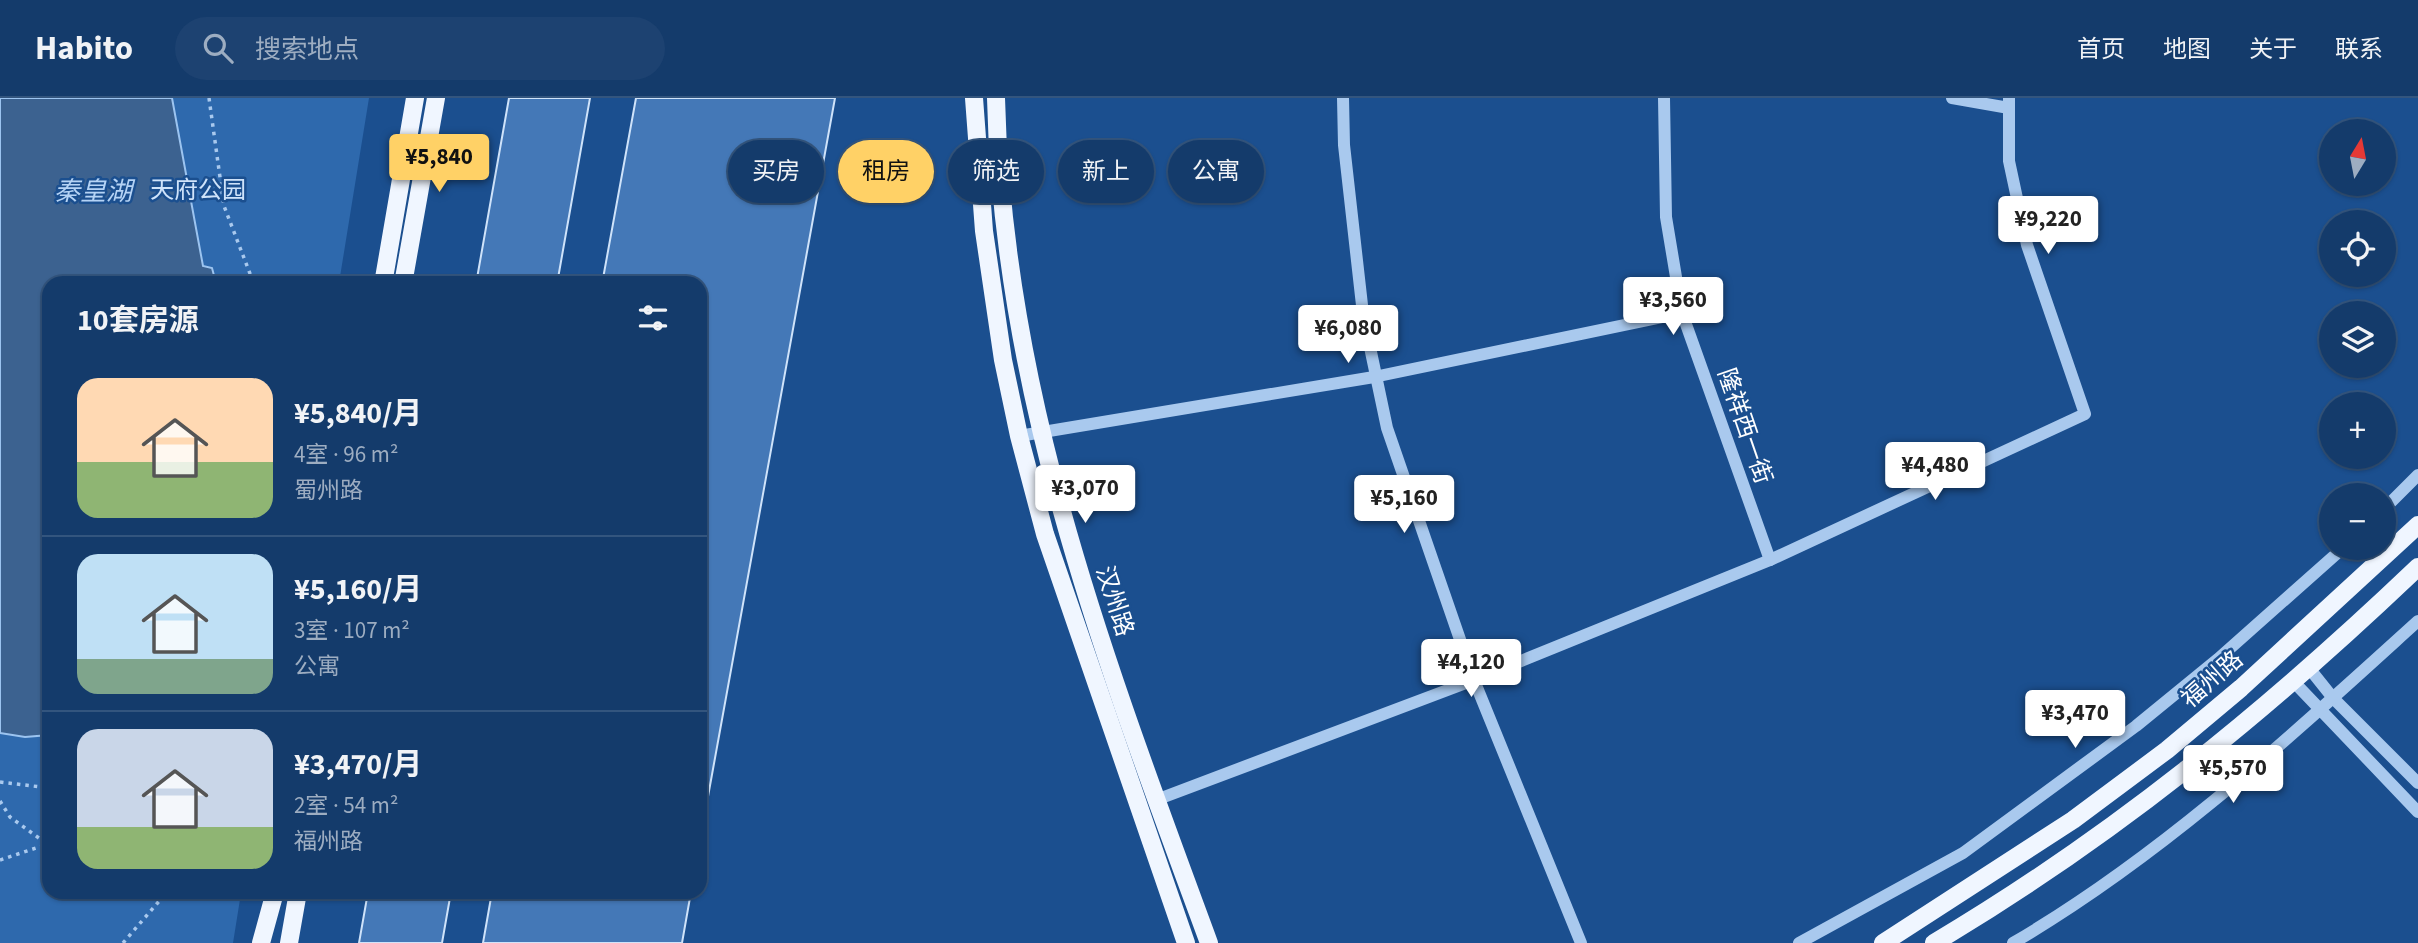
<!DOCTYPE html>
<html lang="zh">
<meta charset="utf-8">
<style>
body{margin:0;font-family:"Source Sans 3","Noto Sans SC",sans-serif;background:#1d4271;color:#f1f3f6;height:100vh;display:flex;flex-direction:column;font-size:26px;white-space:nowrap}
*{box-sizing:border-box;margin:0}
p{font-size:23px;color:#9dadc1}
.icon{flex:none;width:38px;height:38px;fill:none;stroke:currentColor;stroke-width:2;stroke-linecap:round;stroke-linejoin:round}
.map{position:relative;flex:1;overflow:hidden}
.side{position:absolute;left:42px;top:178px;width:665px;height:623px;display:flex;flex-direction:column;background:#143b6b;border-radius:21px;box-shadow:0 2px 5px #0004,0 0 0 2px #33557e}
.side>*{flex:none}
.top-card{position:absolute;left:728px;top:42px;width:665px;height:63px;display:flex;gap:14px}
.needle{width:46px;rotate:10deg}
.tools{position:absolute;left:2319px;top:21px;display:grid;gap:14px}
.tools a{display:grid;place-items:center;width:77px;height:77px;border-radius:50%;background:#143b6b;box-shadow:0 2px 5px #0004,0 0 0 2px #33557e;font-size:35px}
.price{position:absolute;translate:-50% -60px;padding:0 16px;border-radius:7px;background:#fff;color:#222;font-size:23px;line-height:46px;filter:drop-shadow(0 2px 4px #0008)}
.price::after{content:'';position:absolute;left:50%;top:42px;width:21px;height:16px;margin-left:-10px;background:inherit;clip-path:polygon(0 0,100% 0,50% 100%)}
.price.on{background:#ffd166;color:#111}
ul{padding:0;list-style:none}
li{display:flex;align-items:center;gap:21px;height:175px;padding:0 35px}
li+li{border-top:2px solid #33557e}
li span{display:grid;place-items:center;flex:none;width:196px;height:140px;border-radius:21px;color:#555}
li>.icon{margin-inline-start:auto}
span .icon{width:84px;height:84px;fill:#fffc;stroke-width:1}
li b{font-size:30px}
h2{display:flex;justify-content:space-between;align-items:center;height:84px;padding:0 35px;font-size:30px}
.tag{padding:0 24px;border-radius:32px;background:#143b6b;box-shadow:0 2px 5px #0004,0 0 0 2px #33557e;font-size:24px;line-height:63px}
.tag.on{background:#ffd166;color:#111}
header{display:flex;align-items:center;gap:42px;box-sizing:border-box;height:98px;padding:0 35px;background:#143b6b;border-bottom:2px solid #33557e}
header strong{font-size:33px}
nav{display:flex;gap:38px;margin-inline-start:auto;font-size:24px}
.search{width:490px;height:63px;background:#1d4271;display:flex;align-items:center;gap:18px;box-sizing:border-box;padding:0 24px;border-radius:38px;color:#9dadc1;font-size:26px}
.map>svg:first-child{display:block}
.green{fill:#2e69ad}
.water{fill:#3c6290;stroke:#9cc4f0;stroke-width:2}
.building{fill:#4478b7;stroke:#cfe3fa;stroke-width:2}
.lines{fill:none;stroke-linecap:round;stroke-linejoin:round}
.path{stroke:#a9c9ee;stroke-width:3.5;stroke-dasharray:3.5 5;stroke-linecap:butt}
.minor{stroke:#a9c9ee;stroke-width:12}
.major{stroke:#f0f6ff;stroke-width:18}
.labels{text-anchor:middle;stroke-width:5;stroke-linejoin:round;paint-order:stroke}
.park-label{font-size:24px;fill:#cfe3fa;stroke:#1b4f8f}
.street-label{font-size:24px;fill:#fff;stroke:#1b4f8f}
.water-label{font-size:26px;font-style:italic;fill:#b5d3f5;stroke:#1b4f8f}
</style>
<header>
<strong>Habito</strong>
<div class="search"><svg class="icon" aria-label="search" viewBox="0 0 24 24"><circle cx="10" cy="10" r="6"/><path d="M15 15l6 6"/></svg>搜索地点</div>
<nav><a>首页</a><a>地图</a><a>关于</a><a>联系</a></nav>
</header>
<div class="map">
<svg width="2418" height="845" viewBox="0 0 2418 845">
<rect width="100%" height="100%" fill="#1b4f8f"/>
<polygon class="green" points="0,0 369,0 339,185 49,186 49,794 241,795 233,845 0,845"/>
<polygon class="water" points="0,0 172,0 203,168 212,170 216,185 49,186 49,637 25,639 0,635"/>
<g class="building">
<polygon points="509,0 590,0 557,186 476,186"/>
<polygon points="636,0 835,0 707,704 700,703 700,186 602,186"/>
<polygon points="368,794 451,794 442,845 359,845"/>
<polygon points="492,794 691,794 682,845 483,845"/>
</g>
<g class="lines">
<g class="path">
<polyline points="209,0 224,108 254,186"/>
<polyline points="0,684 49,690"/>
<polyline points="0,703 10,719 47,746"/>
<polyline points="0,762 48,746"/>
<polyline points="123,845 167,794"/>
</g>
<g class="minor">
<polyline points="1343,0 1344,47 1363,216 1387,330 1474,582 1581,845"/>
<polyline points="1664,0 1666,119 1682,215 1770,462"/>
<polyline points="1952,0 2009,10"/>
<polyline points="1019,338 1374,279 1682,215"/>
<polyline points="2384,411 2418,377"/>
<polyline points="2309,570 2333,600 2418,685"/>
<polyline points="2293,583 2418,714"/>
<polyline points="1156,702 1474,582 1770,462 2085,316 2027,147 2009,63 2009,0"/>
<polyline points="1799,845 1963,755 2136,628 2218,561 2343,450"/>
<path d="M2013 845C2162 758 2291 638 2418 523"/>
</g>
<g class="major">
<polyline points="974,0 984,133 1003,262 1019,338 1045,436 1186,845"/>
<path d="M996 0C1003 299 1107 568 1209 845"/>
<polyline points="383,186 415,0"/>
<polyline points="403,186 436,0"/>
<polyline points="261,845 275,794"/>
<polyline points="289,845 298,794"/>
<polyline points="1883,845 2073,722 2167,652 2241,590 2418,427"/>
<path d="M1934 845C2114 738 2267 613 2418 469"/>
</g>
</g>
<g class="labels">
<g class="park-label">
<text x="198" y="100">天府公园</text>
</g>
<g class="street-label">
<text transform="translate(1745 328) rotate(71)" y="8">隆祥西一街</text>
<text transform="translate(1115 503) rotate(72)" y="8">汉州路</text>
<text transform="translate(2212 581) rotate(-41)" y="8">福州路</text>
</g>
<g class="water-label">
<text x="93" y="102">秦皇湖</text>
</g>
</g>
</svg>
<div class="tools">
<a><svg class="needle" viewBox="-14 -14 28 28"><path d="M0-13l5 13h-10z" fill="#e53935"/><path d="M0 13l5-13h-10z" fill="#9dadc1"/></svg></a>
<a><svg class="icon" aria-label="locate" viewBox="0 0 24 24"><circle cx="12" cy="12" r="6"/><path d="M12 2v4M12 18v4M2 12h4M18 12h4"/></svg></a>
<a><svg class="icon" aria-label="layers" viewBox="0 0 24 24"><path d="M12 4l9 5-9 5-9-5zM3 14l9 5 9-5"/></svg></a>
<a>+</a>
<a>−</a>
</div>
<b class="price on" style="left:439px;top:96px">¥5,840</b>
<b class="price" style="left:2048px;top:158px">¥9,220</b>
<b class="price" style="left:1673px;top:239px">¥3,560</b>
<b class="price" style="left:1348px;top:267px">¥6,080</b>
<b class="price" style="left:1935px;top:404px">¥4,480</b>
<b class="price" style="left:1085px;top:427px">¥3,070</b>
<b class="price" style="left:1404px;top:437px">¥5,160</b>
<b class="price" style="left:1471px;top:601px">¥4,120</b>
<b class="price" style="left:2075px;top:652px">¥3,470</b>
<b class="price" style="left:2233px;top:707px">¥5,570</b>
<div class="top-card">
<a class="tag">买房</a>
<a class="tag on">租房</a>
<a class="tag">筛选</a>
<a class="tag">新上</a>
<a class="tag">公寓</a>
</div>
<section class="side">
<h2>10套房源<svg class="icon" aria-label="filters" viewBox="0 0 24 24"><path d="M4 7h16M4 17h16"/><circle cx="9" cy="7" r="2"/><circle cx="15" cy="17" r="2"/></svg></h2>
<ul>
<li><span style="background:linear-gradient(#ffd9b3 60%,#8fb573 0)"><svg class="icon" aria-label="home" viewBox="0 0 24 24"><path d="M3 11l9-7 9 7M6 9v11h12V9"/></svg></span><div><b>¥5,840/月</b><p>4室 · 96 m²</p><p>蜀州路</p></div></li>
<li><span style="background:linear-gradient(#bfe0f5 75%,#7fa58c 0)"><svg class="icon" aria-label="home" viewBox="0 0 24 24"><path d="M3 11l9-7 9 7M6 9v11h12V9"/></svg></span><div><b>¥5,160/月</b><p>3室 · 107 m²</p><p>公寓</p></div></li>
<li><span style="background:linear-gradient(#c9d6e8 70%,#8fb573 0)"><svg class="icon" aria-label="home" viewBox="0 0 24 24"><path d="M3 11l9-7 9 7M6 9v11h12V9"/></svg></span><div><b>¥3,470/月</b><p>2室 · 54 m²</p><p>福州路</p></div></li>
</ul>
</section>
</div>
